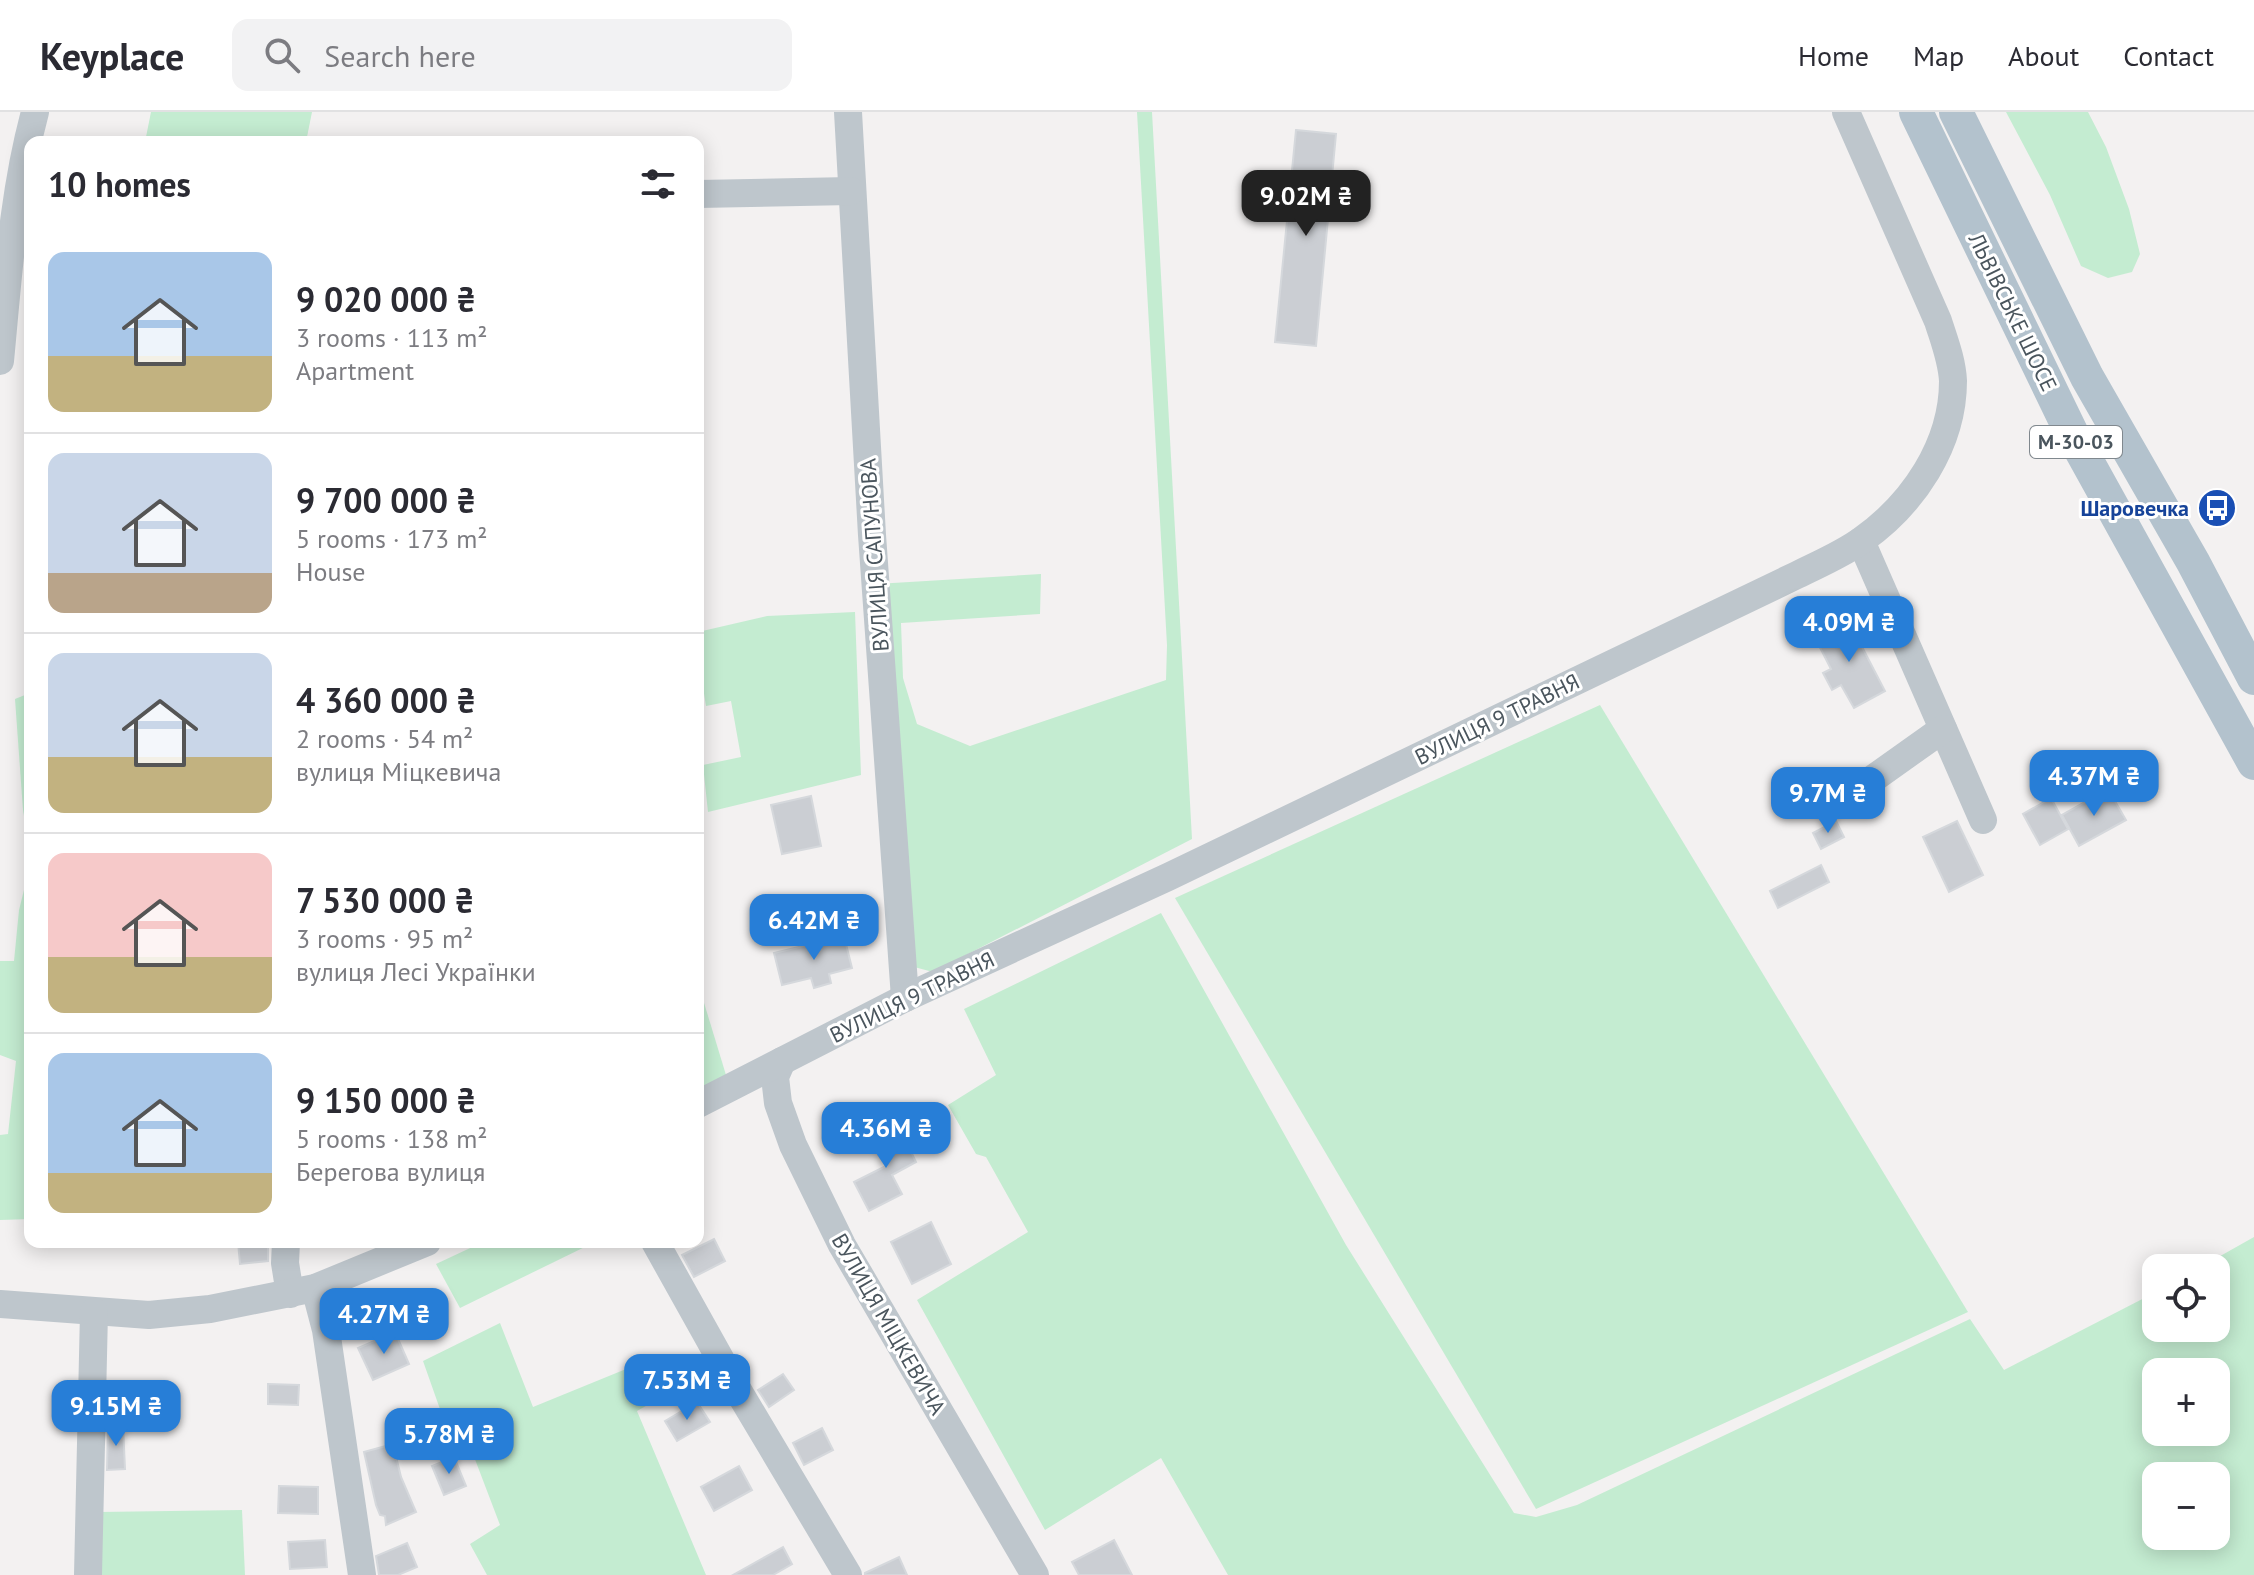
<!DOCTYPE html>
<meta charset="utf-8">
<style>
body{margin:0;font-family:"PT Sans",sans-serif;background:#f2f2f3;color:#2b2b33;height:100vh;display:flex;flex-direction:column;font-size:30px;white-space:nowrap}
*{box-sizing:border-box;margin:0}
p{font-size:26px;color:#7c7c81}
.icon{flex:none;width:44px;height:44px;fill:none;stroke:currentColor;stroke-width:2;stroke-linecap:round;stroke-linejoin:round}
.map{position:relative;flex:1;overflow:hidden}
.details{position:absolute;left:24px;top:24px;width:680px;height:1112px;display:flex;flex-direction:column;background:#fff;border-radius:16px;box-shadow:0 4px 20px #0003}
.details>*{flex:none}
.buttons{position:absolute;left:2142px;top:1142px;display:grid;gap:16px}
.buttons a{display:grid;place-items:center;width:88px;height:88px;border-radius:16px;background:#fff;box-shadow:0 4px 20px #0003;font-size:40px}
.price{position:absolute;translate:-50% -68px;padding:0 18px;border-radius:16px;background:#277ed7;color:#fff;font-size:26px;line-height:52px;filter:drop-shadow(0 2px 4px #0008)}
.price::after{content:'';position:absolute;left:50%;top:48px;width:24px;height:18px;margin-left:-12px;background:inherit;clip-path:polygon(0 0,100% 0,50% 100%)}
.price.current{background:#222;color:#fff}
ul{padding:0;list-style:none}
li{display:flex;align-items:center;gap:24px;height:200px;padding:0 24px}
li+li{border-top:2px solid #e1e1e2}
li span{display:grid;place-items:center;flex:none;width:224px;height:160px;border-radius:16px;color:#555}
li>.icon{margin-inline-start:auto}
span .icon{width:96px;height:96px;fill:#fffc;stroke-width:1}
li b{font-size:34px}
h2{display:flex;justify-content:space-between;align-items:center;height:96px;padding:0 24px;font-size:34px}
header{display:flex;align-items:center;gap:48px;box-sizing:border-box;height:112px;padding:0 40px;background:#fff;border-bottom:2px solid #e1e1e2}
header strong{font-size:38px}
nav{display:flex;gap:44px;margin-inline-start:auto;font-size:28px}
.search{width:560px;height:72px;background:#f2f2f3;display:flex;align-items:center;gap:20px;box-sizing:border-box;padding:0 28px;border-radius:16px;color:#7c7c81;font-size:30px}
.map>svg:first-child{display:block}
.green{fill:#c4ecd1;fill-rule:evenodd}
.building{fill:#cbced3;stroke:#d5d8dc;stroke-width:2}
.lines{fill:none;stroke-linecap:round;stroke-linejoin:round}
.minor{stroke:#bec6cc;stroke-width:28}
.major{stroke:#b3c2cd;stroke-width:34}
.labels{text-anchor:middle;stroke-width:6;stroke-linejoin:round;paint-order:stroke}
.shield{fill:#fff;stroke:#80888e;stroke-width:2}
.shield-label{font-size:20px;font-weight:bold;fill:#4a555d}
.street-label{font-size:22px;fill:#4a555d;stroke:#fff}
.transit-label{font-size:22px;font-weight:bold;fill:#164399;stroke:#fff;text-anchor:end}
</style>
<header>
<strong>Keyplace</strong>
<div class="search"><svg class="icon" aria-label="search" viewBox="0 0 24 24"><circle cx="10" cy="10" r="6"/><path d="M15 15l6 6"/></svg>Search here</div>
<nav><a>Home</a><a>Map</a><a>About</a><a>Contact</a></nav>
</header>
<div class="map">
<svg width="2254" height="1463" viewBox="0 0 2254 1463">
<rect width="100%" height="100%" fill="#f3f1f1"/>
<g class="green">
<polygon points="151,0 312,0 306,30 145,30"/>
<polygon points="1137,0 1152,0 1192,727 933,860 903,852 876,472 1041,462 1040,502 901,511 903,566 917,612 970,634 1166,568 1167,533"/>
<polygon points="2006,0 2088,0 2106,35 2129,97 2140,142 2132,160 2108,166 2081,154 2050,83"/>
<polygon points="855,500 861,663 708,700 703,653 741,645 731,589 706,594 698,545 698,520 767,504"/>
<polygon points="30,581 30,739 23,698 15,587"/>
<polygon points="1600,593 1968,1200 1536,1397 1175,786"/>
<polygon points="30,754 30,1107 0,1108 0,1023 8,1022 16,949 0,943 0,849 14,849 19,798"/>
<path d="M1161 801 1346 1133 1514 1401 1536 1405 1577 1393 1970 1207 2004 1258 2156 1180V1216H2216V1156H2199L2254 1125V1463H1228L1161 1346 1045 1418 917 1188 1028 1120 986 1045 976 1042 948 993 996 963 964 897ZM2156 1260H2216V1320H2156ZM2156 1364H2216V1424H2156Z"/>
<polygon points="698,871 726,963 698,977"/>
<polygon points="483,1130 595,1130 460,1196 436,1152"/>
<polygon points="500,1211 533,1295 653,1246 667,1282 637,1299 706,1463 487,1463 470,1432 500,1413 468,1329 453,1334 423,1249"/>
<polygon points="242,1398 245,1463 96,1463 99,1400"/>
</g>
<g class="building">
<polygon points="1296,18 1336,22 1316,234 1275,230"/>
<polygon points="1847,506 1885,579 1854,596 1841,573 1832,578 1823,561 1831,557 1814,524"/>
<polygon points="2108,677 2126,708 2079,734 2062,703"/>
<polygon points="811,684 821,734 782,742 771,693"/>
<polygon points="2051,686 2068,717 2040,733 2023,702"/>
<polygon points="1836,709 1844,725 1821,737 1813,721"/>
<polygon points="1957,709 1983,763 1949,780 1923,725"/>
<polygon points="1821,753 1829,770 1778,796 1770,779"/>
<polygon points="844,824 852,856 829,862 831,871 814,876 811,866 782,873 774,841"/>
<polygon points="899,1015 916,1050 892,1063 902,1082 869,1099 854,1070 886,1054 873,1028"/>
<polygon points="931,1110 951,1152 912,1172 891,1130"/>
<polygon points="714,1127 725,1149 694,1165 682,1143"/>
<polygon points="238,1130 268,1130 268,1149 240,1152"/>
<polygon points="395,1220 409,1252 373,1268 358,1236"/>
<polygon points="783,1262 794,1278 769,1295 758,1278"/>
<polygon points="268,1272 299,1273 298,1293 268,1292"/>
<polygon points="697,1290 710,1310 677,1329 665,1309"/>
<polygon points="123,1313 125,1357 107,1358 108,1314"/>
<polygon points="822,1316 833,1338 804,1353 793,1331"/>
<polygon points="393,1332 401,1365 416,1400 386,1413 385,1404 380,1403 376,1393 364,1340"/>
<polygon points="454,1345 466,1374 444,1383 432,1354"/>
<polygon points="739,1354 752,1378 714,1399 701,1375"/>
<polygon points="279,1374 318,1375 318,1402 278,1401"/>
<polygon points="325,1428 327,1455 290,1457 288,1430"/>
<polygon points="1114,1428 1132,1463 1079,1463 1072,1450"/>
<polygon points="407,1431 417,1455 398,1463 379,1463 376,1444"/>
<polygon points="783,1435 792,1452 773,1463 733,1463"/>
<polygon points="899,1445 907,1463 865,1463 865,1461"/>
</g>
<g class="lines">
<g class="minor">
<polyline points="848,0 872,423 905,886"/>
<polyline points="698,82 851,79"/>
<path d="M0 249C8 166 13 81 35 0"/>
<polyline points="1861,429 1983,708"/>
<polyline points="1874,666 1943,617"/>
<polyline points="782,949 775,965 778,991 793,1033 842,1133 1035,1463"/>
<path d="M698 992 905 886 1168 765 1797 463C1819 452 1843 442 1862 428 1913 392 1953 333 1953 269 1952 248 1944 228 1938 209L1846 0"/>
<polyline points="286,1130 285,1151 290,1182"/>
<polyline points="655,1130 736,1275 848,1463"/>
<polyline points="315,1176 326,1218 362,1463"/>
<polyline points="0,1192 149,1203 210,1197 315,1176 427,1130"/>
<polyline points="88,1463 94,1200"/>
</g>
<g class="major">
<polyline points="1916,0 2072,322 2254,651"/>
<polyline points="1956,0 2087,265 2193,450 2254,566"/>
</g>
</g>
<defs>
<g id="bus-disc" transform="scale(2)"><circle r="9.5" fill="#1a4fb4" stroke="#fff"/><path d="M-5-6H5V4H4V6H2V4H-2V6H-4V4H-5ZM-3.5-4V0h7V-4ZM-3.5 1.2v1.5H-2V1.2ZM2 1.2v1.5H3.5V1.2Z" fill="#fff"/></g>
</defs>
<g fill-rule="evenodd">
<use href="#bus-disc" x="2217" y="396"/>
</g>
<g class="labels">
<rect class="shield" x="2030" y="314" width="92" height="32" rx="6"/>
<g class="shield-label">
<text x="2076" y="337">М-30-03</text>
</g>
<g class="street-label">
<text transform="translate(2013 200) rotate(64)" y="8">ЛЬВІВСЬКЕ ШОСЕ</text>
<text transform="translate(874 443) rotate(-94)" y="8">ВУЛИЦЯ САПУНОВА</text>
<text transform="translate(1497 607) rotate(-26)" y="8">ВУЛИЦЯ 9 ТРАВНЯ</text>
<text transform="translate(912 885) rotate(-26)" y="8">ВУЛИЦЯ 9 ТРАВНЯ</text>
<text transform="translate(889 1212) rotate(60)" y="8">ВУЛИЦЯ МІЦКЕВИЧА</text>
</g>
<g class="transit-label">
<text x="2189" y="404">Шаровечка</text>
</g>
</g>
</svg>
<div class="buttons">
<a><svg class="icon" aria-label="locate" viewBox="0 0 24 24"><circle cx="12" cy="12" r="6"/><path d="M12 2v4M12 18v4M2 12h4M18 12h4"/></svg></a>
<a>+</a>
<a>−</a>
</div>
<b class="price current" style="left:1306px;top:126px">9.02M ₴</b>
<b class="price" style="left:1849px;top:552px">4.09M ₴</b>
<b class="price" style="left:2094px;top:706px">4.37M ₴</b>
<b class="price" style="left:1828px;top:723px">9.7M ₴</b>
<b class="price" style="left:814px;top:850px">6.42M ₴</b>
<b class="price" style="left:886px;top:1058px">4.36M ₴</b>
<b class="price" style="left:384px;top:1244px">4.27M ₴</b>
<b class="price" style="left:687px;top:1310px">7.53M ₴</b>
<b class="price" style="left:116px;top:1336px">9.15M ₴</b>
<b class="price" style="left:449px;top:1364px">5.78M ₴</b>
<section class="details">
<h2>10 homes<svg class="icon" aria-label="filters" viewBox="0 0 24 24"><path d="M4 7h16M4 17h16"/><circle cx="9" cy="7" r="2"/><circle cx="15" cy="17" r="2"/></svg></h2>
<ul>
<li><span style="background:linear-gradient(#a9c7e8 65%,#c2b280 0)"><svg class="icon" aria-label="home" viewBox="0 0 24 24"><path d="M3 11l9-7 9 7M6 9v11h12V9"/></svg></span><div><b>9 020 000 ₴</b><p>3 rooms · 113 m²</p><p>Apartment</p></div></li>
<li><span style="background:linear-gradient(#c9d6e8 75%,#b9a48a 0)"><svg class="icon" aria-label="home" viewBox="0 0 24 24"><path d="M3 11l9-7 9 7M6 9v11h12V9"/></svg></span><div><b>9 700 000 ₴</b><p>5 rooms · 173 m²</p><p>House</p></div></li>
<li><span style="background:linear-gradient(#c9d6e8 65%,#c2b280 0)"><svg class="icon" aria-label="home" viewBox="0 0 24 24"><path d="M3 11l9-7 9 7M6 9v11h12V9"/></svg></span><div><b>4 360 000 ₴</b><p>2 rooms · 54 m²</p><p>вулиця Міцкевича</p></div></li>
<li><span style="background:linear-gradient(#f6c9c9 65%,#c2b280 0)"><svg class="icon" aria-label="home" viewBox="0 0 24 24"><path d="M3 11l9-7 9 7M6 9v11h12V9"/></svg></span><div><b>7 530 000 ₴</b><p>3 rooms · 95 m²</p><p>вулиця Лесі Українки</p></div></li>
<li><span style="background:linear-gradient(#a9c7e8 75%,#c2b280 0)"><svg class="icon" aria-label="home" viewBox="0 0 24 24"><path d="M3 11l9-7 9 7M6 9v11h12V9"/></svg></span><div><b>9 150 000 ₴</b><p>5 rooms · 138 m²</p><p>Берегова вулиця</p></div></li>
</ul>
</section>
</div>
